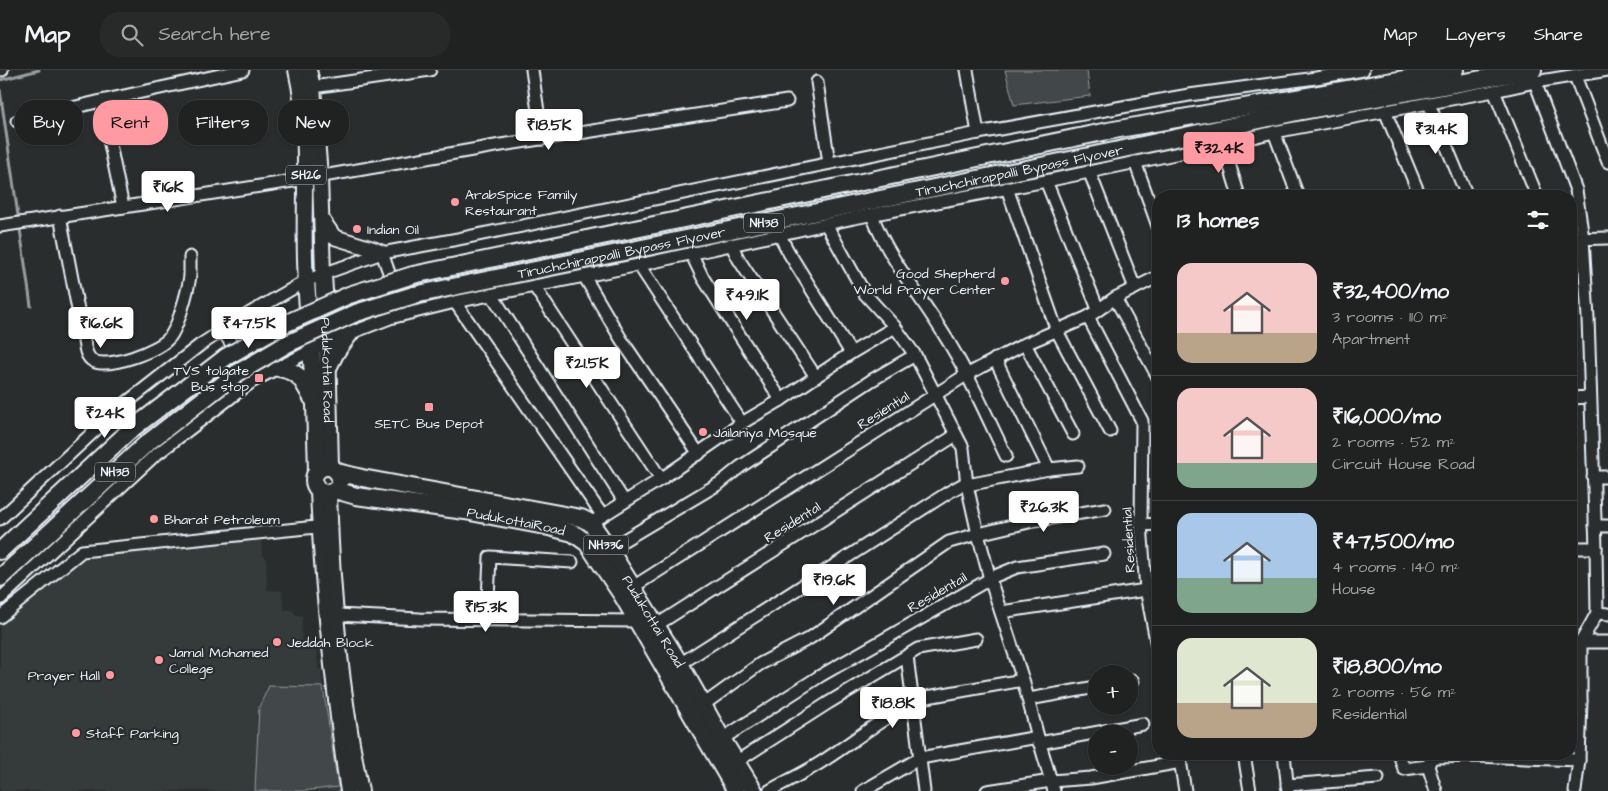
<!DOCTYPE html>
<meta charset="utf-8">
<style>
body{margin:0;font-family:"Architects Daughter",sans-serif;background:#282a2a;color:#f1f3f6;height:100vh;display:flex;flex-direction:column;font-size:19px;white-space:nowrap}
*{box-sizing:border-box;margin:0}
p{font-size:16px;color:#a2a4a5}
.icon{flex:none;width:28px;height:28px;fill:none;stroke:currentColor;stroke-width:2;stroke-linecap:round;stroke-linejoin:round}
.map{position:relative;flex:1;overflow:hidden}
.panel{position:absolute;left:1152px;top:120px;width:425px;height:570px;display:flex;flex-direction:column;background:#202222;border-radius:20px;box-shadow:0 1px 4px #0004,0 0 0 1px #3d3f40}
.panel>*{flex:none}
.top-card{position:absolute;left:15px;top:30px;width:475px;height:45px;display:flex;gap:10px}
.tools{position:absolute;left:1088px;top:595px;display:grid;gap:10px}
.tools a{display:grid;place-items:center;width:50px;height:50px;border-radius:50%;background:#202222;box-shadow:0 1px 4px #0004,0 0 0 1px #3d3f40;font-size:25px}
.price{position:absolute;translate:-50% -42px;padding:0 11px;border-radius:5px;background:#fff;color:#222;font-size:16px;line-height:32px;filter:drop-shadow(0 1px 2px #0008)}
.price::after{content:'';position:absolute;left:50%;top:30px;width:15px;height:11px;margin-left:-8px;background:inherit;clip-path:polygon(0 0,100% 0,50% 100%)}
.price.active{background:#ff9aa2;color:#111}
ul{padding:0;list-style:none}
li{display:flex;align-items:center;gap:15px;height:125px;padding:0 25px}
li+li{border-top:1px solid #3d3f40}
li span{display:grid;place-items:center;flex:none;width:140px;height:100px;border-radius:15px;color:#555}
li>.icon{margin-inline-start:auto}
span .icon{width:60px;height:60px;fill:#fffc;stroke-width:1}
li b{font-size:21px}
h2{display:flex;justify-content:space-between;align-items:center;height:60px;padding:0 25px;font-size:21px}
.chip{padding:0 18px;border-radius:20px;background:#202222;box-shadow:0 1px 4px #0004,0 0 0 1px #3d3f40;font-size:18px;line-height:45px}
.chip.active{background:#ff9aa2;color:#111}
header{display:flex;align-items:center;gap:30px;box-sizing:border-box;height:70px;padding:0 25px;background:#202222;border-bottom:1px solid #3d3f40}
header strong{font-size:24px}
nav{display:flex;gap:28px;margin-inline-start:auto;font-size:18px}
.search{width:350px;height:45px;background:#282a2a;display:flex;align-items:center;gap:12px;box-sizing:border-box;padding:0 18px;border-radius:20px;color:#a2a4a5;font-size:19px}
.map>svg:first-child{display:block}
.built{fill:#363a3b}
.green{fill:#424648;stroke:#959ca0}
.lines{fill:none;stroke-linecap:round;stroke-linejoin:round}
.stream{stroke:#989fa3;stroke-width:3}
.minor-casing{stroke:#e8f1f8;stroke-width:15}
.major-casing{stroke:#e8f1f8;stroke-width:18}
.highway-casing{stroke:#e8f1f8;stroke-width:20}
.minor{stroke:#2a2d2e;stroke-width:11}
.major{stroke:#2a2d2e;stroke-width:14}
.highway{stroke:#2a2d2e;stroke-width:16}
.highway-bridge-casing{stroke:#e8f1f8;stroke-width:20;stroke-linecap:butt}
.highway-bridge{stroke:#2a2d2e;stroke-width:16}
.poi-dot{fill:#ff9aa2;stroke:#2a2d2e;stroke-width:2}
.labels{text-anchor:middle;stroke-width:4.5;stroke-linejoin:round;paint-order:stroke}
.shield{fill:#2a2d2e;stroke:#afb6bb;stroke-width:1}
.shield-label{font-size:12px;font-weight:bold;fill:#e8f1f8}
.street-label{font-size:14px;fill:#e8f1f8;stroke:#2a2d2e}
.poi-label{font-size:14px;fill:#e8f1f8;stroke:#2a2d2e;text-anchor:start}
</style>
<header>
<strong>Map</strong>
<div class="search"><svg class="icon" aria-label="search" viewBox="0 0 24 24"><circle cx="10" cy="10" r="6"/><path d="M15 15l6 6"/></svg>Search here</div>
<nav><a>Map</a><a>Layers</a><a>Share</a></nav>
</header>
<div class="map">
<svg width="1608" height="721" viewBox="0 0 1608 721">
<rect width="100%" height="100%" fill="#2a2d2e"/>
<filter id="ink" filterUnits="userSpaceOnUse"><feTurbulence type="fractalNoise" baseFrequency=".02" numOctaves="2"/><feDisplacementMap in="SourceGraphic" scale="10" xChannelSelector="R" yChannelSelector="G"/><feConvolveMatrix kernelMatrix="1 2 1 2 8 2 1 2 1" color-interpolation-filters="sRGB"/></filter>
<g filter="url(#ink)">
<polygon class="built" points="261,468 262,484 266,488 267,520 282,521 284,540 292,540 296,545 302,546 301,580 317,580 318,599 321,600 332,693 338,721 0,721 0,554 74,487"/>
<g class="green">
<polygon points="1005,0 1087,0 1090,26 1014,35"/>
<polygon points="269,616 323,617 338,717 302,721 255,721 259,637"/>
</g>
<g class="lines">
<g class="stream">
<polyline points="0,10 39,0"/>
<polyline points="0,20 31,236"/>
</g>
<g class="minor-casing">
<g id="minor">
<polyline points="0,0 2,0"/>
<polyline points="532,0 542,69"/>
<polyline points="967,0 978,63"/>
<polyline points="1575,6 1608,92"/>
<polyline points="817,12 829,93"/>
<polyline points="1535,12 1576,120 1583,169 1588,248 1596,478 1571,478"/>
<polyline points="313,17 430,0"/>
<polyline points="1494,21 1537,126"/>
<polyline points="101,31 123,137"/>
<polyline points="1429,34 1467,126"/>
<polyline points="1385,41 1420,126"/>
<polyline points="17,51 101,31 243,0"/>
<polyline points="1274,62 1298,126"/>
<polyline points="1223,74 1239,126"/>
<polyline points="1135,92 1159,159"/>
<polyline points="1089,101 1135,218"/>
<polyline points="1046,111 1098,239"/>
<polyline points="1007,118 1057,261 1110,361"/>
<path d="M872 145C888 188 919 224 943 263 968 302 986 345 1006 386"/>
<path d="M60 146 84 271C85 278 86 287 93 291 109 299 158 281 169 268 178 258 188 220 190 206 190 200 190 193 190 187"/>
<polyline points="826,154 865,224 895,257 915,285 963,378 967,415 978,464 990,509 1023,610 1038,667 1054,721"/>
<polyline points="0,156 306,109 501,75 787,31"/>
<polyline points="1571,169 1608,168"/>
<polyline points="731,174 739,190 816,307"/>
<polyline points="382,183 401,236"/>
<polyline points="691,183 703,208 781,330"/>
<polyline points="639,195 742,353"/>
<polyline points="584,206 621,269 699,384"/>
<polyline points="534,216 661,409"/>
<polyline points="492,225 624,431"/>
<polyline points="1115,228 1159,309"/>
<polyline points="455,232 602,445"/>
<polyline points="1088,247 1142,351 1141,455 1146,519 1159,586"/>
<polyline points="223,260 248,303"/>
<polyline points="1025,274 1073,364"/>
<polyline points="851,283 895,257"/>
<polyline points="995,289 1049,399"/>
<polyline points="1571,328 1590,327"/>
<polyline points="1593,407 1608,407"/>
<polyline points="967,415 1049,399 1078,396"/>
<polyline points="0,449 117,340 200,275 250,243 306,211 323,204 382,183 458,169 978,63 1189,25 1316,8 1363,0"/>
<polyline points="591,453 661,409 742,353 781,330 851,283 789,183 779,164"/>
<polyline points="1141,455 1159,454"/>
<polyline points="1595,456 1608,456"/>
<polyline points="1596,478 1597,543 1608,544"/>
<polyline points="609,479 720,413 740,397 872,310 915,285"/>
<polyline points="633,517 966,305 1025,274 1088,247 1115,228 1159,206"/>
<polyline points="0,529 153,387 234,325 253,311 327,272 390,248 455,232 639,195 854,148 1046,111 1223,74 1274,62 1494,21 1535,12 1608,0"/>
<polyline points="1001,542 1159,518"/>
<polyline points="337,545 420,549 637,551"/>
<polyline points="0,547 82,481 326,456"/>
<polyline points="487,550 490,487 572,492"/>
<polyline points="652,558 956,365"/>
<polyline points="1571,572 1608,572"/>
<polyline points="907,586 924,721"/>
<polyline points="680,594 949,422 967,412"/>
<polyline points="1129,611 1133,611"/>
<polyline points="1029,629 1096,617"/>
<polyline points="1581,631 1581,572 1597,543"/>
<polyline points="1571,632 1581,631 1579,690 1575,721"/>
<polyline points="703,635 760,594 810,568 949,472 978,464 1033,451 1105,439"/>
<polyline points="722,669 820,606 995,506 1017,497 1104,484"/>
<polyline points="1039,673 1143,654"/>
<polyline points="1179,684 1185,721"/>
<polyline points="1244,684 1250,721"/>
<polyline points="1284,684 1288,721"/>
<polyline points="1399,684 1404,699 1428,696"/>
<polyline points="736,692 828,633 918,579 976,569"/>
<polyline points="1287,715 1378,708"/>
<path d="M769 721C787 711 806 702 823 691 857 669 889 642 927 627L1023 610"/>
<polyline points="863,721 920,688 1038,667"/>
<polyline points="987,721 1051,711 1091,708 1181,692"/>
<polyline points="1436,721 1428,696 1431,689 1436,687 1476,686 1579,690"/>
</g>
</g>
<g class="major-casing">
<g id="major">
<path d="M296 0C312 69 301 141 306 211"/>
<polyline points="309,0 313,17 320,106 323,204"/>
<polyline points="323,151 334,167 373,179 382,183"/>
<path d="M318 419C320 478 325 537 332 595 337 637 341 679 348 721"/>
<path d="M329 423C332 521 341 625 361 721"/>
</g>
</g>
<g class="highway-casing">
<g id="highway">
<path id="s1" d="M323 204 327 272 330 397"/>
<polyline points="413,205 1108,61 1455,0"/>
<polyline points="306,211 315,334 317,401"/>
<path id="s2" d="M414 225 1114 81 1302 41 1533 0"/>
<path d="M278 298C301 302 301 309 312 328"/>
<polyline points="328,298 336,282 351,262"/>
<circle cx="327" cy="410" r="13"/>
<path id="s3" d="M337 402 362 408 581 448 591 453 609 479 680 594 722 669 754 721"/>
<path id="s4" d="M335 420 356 426 465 441 545 456 573 463 587 473 622 525 736 721"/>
<polyline points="0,481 128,362 226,287"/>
<polyline points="0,508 146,374 236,304"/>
</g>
</g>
<use href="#minor" class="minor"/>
<use href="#major" class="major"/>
<use href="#highway" class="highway"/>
<g class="highway-bridge-casing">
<g id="highway-bridge">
<polyline points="226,287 280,256 349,225 413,205"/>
<polyline points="236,304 287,274 356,243 414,225"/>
</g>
</g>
<use href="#highway-bridge" class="highway-bridge"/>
</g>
</g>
<g class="poi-dot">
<circle cx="455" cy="132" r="5"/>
<circle cx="357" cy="159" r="5"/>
<circle cx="1005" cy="211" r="5"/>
<rect x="254" y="303" width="10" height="10" rx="2.5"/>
<rect x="424" y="332" width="10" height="10" rx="2.5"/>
<circle cx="703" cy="362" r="5"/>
<circle cx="154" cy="449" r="5"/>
<circle cx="277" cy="572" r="5"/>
<circle cx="159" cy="590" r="5"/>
<circle cx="110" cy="605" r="5"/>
<circle cx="76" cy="663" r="5"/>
</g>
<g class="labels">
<g class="shield">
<rect x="286" y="95.5" width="40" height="19" rx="4"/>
<rect x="744" y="143.5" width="40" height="19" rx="4"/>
<rect x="95" y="392.5" width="40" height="19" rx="4"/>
<rect x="583.5" y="465.5" width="45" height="19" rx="4"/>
</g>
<g class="shield-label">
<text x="306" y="109">SH26</text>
<text x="764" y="157">NH38</text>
<text x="115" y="406">NH38</text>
<text x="606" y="479">NH336</text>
</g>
<g class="street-label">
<text dy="5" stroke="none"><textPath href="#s2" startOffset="618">Tiruchchirappalli Bypass Flyover</textPath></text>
<text dy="5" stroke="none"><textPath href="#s2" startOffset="212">Tiruchchirappalli Bypass Flyover</textPath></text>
<text dy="5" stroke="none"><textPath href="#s1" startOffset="96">Pudukottai Road</textPath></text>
<text transform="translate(883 340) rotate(-32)" y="5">Resiential</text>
<text dy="5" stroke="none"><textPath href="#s4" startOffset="184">PudukottaiRoad</textPath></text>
<text transform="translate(792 452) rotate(-32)" y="5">Residental</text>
<text transform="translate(1128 470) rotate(-93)" y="5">Residential</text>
<text transform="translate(937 522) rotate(-30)" y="5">Residentail</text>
<text dy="5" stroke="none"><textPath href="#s3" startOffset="376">Pudukottai Road</textPath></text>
</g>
<g class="poi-label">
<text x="465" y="129">ArabSpice Family<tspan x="465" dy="16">Restaurant</tspan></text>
<text x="367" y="164">Indian Oil</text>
<text x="995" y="208" text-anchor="end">Good Shepherd<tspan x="995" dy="16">World Prayer Center</tspan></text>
<text x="249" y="305" text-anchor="end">TVS tolgate<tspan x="249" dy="16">Bus stop</tspan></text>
<text x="429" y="358" text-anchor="middle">SETC Bus Depot</text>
<text x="713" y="367">Jailaniya Mosque</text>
<text x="164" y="454">Bharat Petroleum</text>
<text x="287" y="577">Jeddah Block</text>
<text x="169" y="587">Jamal Mohamed<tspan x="169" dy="16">College</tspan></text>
<text x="100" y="610" text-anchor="end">Prayer Hall</text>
<text x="86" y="668">Staff Parking</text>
</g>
</g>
</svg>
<div class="tools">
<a>+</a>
<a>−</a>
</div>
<b class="price" style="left:549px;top:81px">₹18.5K</b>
<b class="price" style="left:1436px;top:85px">₹31.4K</b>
<b class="price active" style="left:1219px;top:104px">₹32.4K</b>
<b class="price" style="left:168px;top:143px">₹16K</b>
<b class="price" style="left:747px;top:251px">₹49.1K</b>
<b class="price" style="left:101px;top:279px">₹16.6K</b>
<b class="price" style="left:249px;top:279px">₹47.5K</b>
<b class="price" style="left:587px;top:319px">₹21.5K</b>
<b class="price" style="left:105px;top:369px">₹24K</b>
<b class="price" style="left:1044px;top:463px">₹26.3K</b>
<b class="price" style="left:834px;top:536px">₹19.6K</b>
<b class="price" style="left:486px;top:563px">₹15.3K</b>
<b class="price" style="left:893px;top:659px">₹18.8K</b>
<div class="top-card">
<a class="chip">Buy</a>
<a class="chip active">Rent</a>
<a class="chip">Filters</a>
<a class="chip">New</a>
</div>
<section class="panel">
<h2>13 homes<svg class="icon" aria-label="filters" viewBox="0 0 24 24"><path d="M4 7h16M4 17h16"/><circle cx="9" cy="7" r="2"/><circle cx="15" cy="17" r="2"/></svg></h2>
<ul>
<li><span style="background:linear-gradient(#f6c9c9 70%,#b9a48a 0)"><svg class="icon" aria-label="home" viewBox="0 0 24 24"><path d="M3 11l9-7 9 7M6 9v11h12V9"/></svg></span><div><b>₹32,400/mo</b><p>3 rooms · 110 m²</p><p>Apartment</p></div></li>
<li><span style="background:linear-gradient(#f6c9c9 75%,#7fa58c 0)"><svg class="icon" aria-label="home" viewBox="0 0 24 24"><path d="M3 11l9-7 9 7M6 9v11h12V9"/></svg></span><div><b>₹16,000/mo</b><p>2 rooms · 52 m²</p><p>Circuit House Road</p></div></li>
<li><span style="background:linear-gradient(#a9c7e8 65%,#7fa58c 0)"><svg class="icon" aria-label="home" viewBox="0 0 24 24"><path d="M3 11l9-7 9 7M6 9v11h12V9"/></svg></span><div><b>₹47,500/mo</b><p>4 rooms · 140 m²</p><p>House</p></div></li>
<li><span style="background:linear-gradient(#dfe7d0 65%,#b9a48a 0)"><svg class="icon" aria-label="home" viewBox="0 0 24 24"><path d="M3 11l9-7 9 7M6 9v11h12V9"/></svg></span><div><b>₹18,800/mo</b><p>2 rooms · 56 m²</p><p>Residential</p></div></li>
</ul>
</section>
</div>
